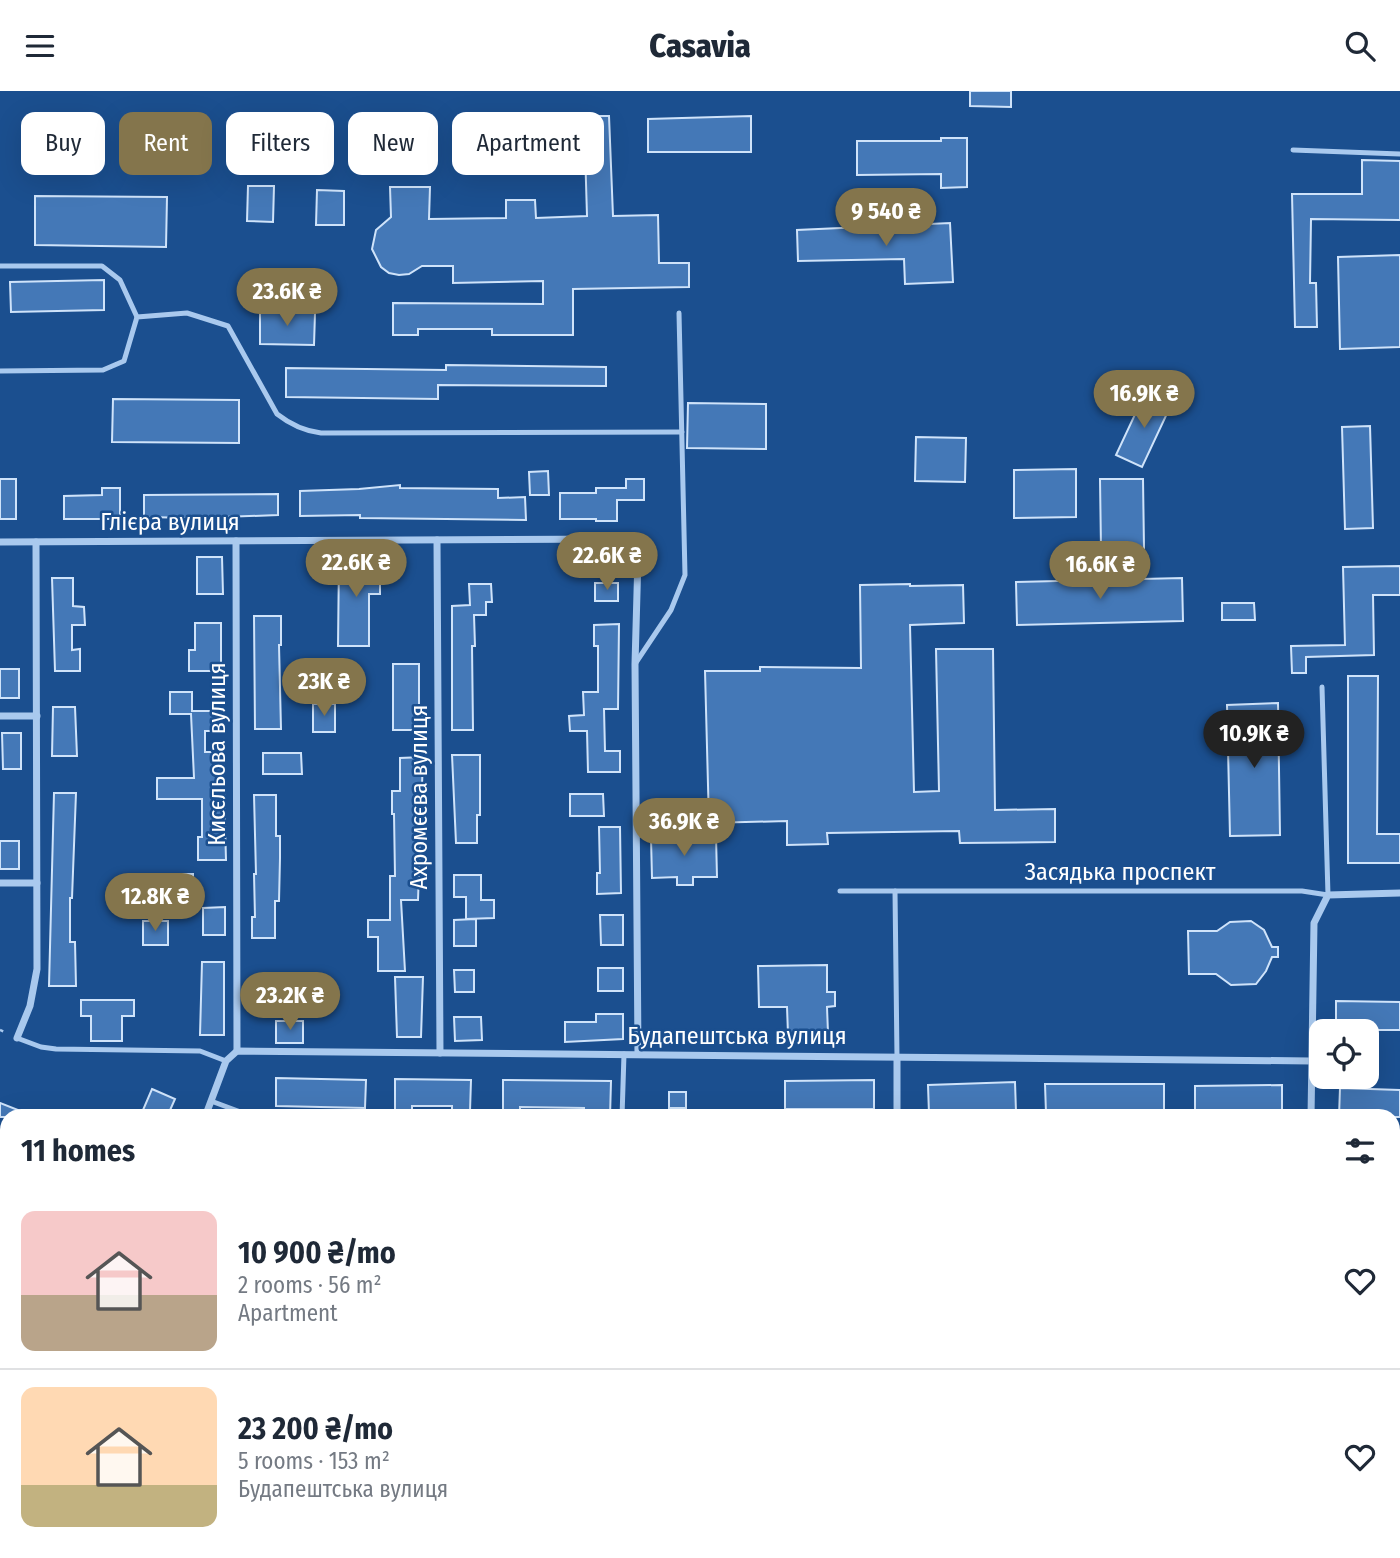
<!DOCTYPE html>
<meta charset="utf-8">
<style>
body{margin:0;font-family:"Fira Sans Condensed",sans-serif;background:#f2f2f3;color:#1f2937;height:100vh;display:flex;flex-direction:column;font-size:26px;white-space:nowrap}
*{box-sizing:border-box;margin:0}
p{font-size:23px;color:#747a83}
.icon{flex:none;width:38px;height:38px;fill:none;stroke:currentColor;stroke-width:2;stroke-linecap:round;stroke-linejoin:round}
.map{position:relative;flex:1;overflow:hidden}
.sheet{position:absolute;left:0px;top:1018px;width:1400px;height:450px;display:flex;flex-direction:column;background:#fff;border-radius:21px 21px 0 0;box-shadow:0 7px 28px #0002}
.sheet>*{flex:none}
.hud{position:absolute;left:21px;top:21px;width:700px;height:63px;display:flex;gap:14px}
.tools{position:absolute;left:1309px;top:928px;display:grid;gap:14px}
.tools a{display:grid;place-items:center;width:70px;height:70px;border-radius:14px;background:#fff;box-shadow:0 7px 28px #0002;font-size:35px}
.price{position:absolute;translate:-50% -60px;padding:0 16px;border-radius:24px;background:#84754c;color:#fff;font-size:23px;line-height:46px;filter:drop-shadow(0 2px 4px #0008)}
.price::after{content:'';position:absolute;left:50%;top:42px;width:21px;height:16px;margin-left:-10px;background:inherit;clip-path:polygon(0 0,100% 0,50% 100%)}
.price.selected{background:#222;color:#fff}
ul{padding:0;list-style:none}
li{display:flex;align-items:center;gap:21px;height:175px;padding:0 21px}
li+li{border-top:2px solid #e0e1e3}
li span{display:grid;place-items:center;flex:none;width:196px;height:140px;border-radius:14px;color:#555}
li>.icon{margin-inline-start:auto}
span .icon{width:84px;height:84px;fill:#fffc;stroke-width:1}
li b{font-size:30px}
h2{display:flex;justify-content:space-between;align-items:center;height:84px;padding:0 21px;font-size:30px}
.pill{padding:0 24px;border-radius:14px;background:#fff;box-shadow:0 7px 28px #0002;font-size:24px;line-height:63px}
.pill.selected{background:#84754c;color:#fff}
header{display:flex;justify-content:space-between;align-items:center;height:91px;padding:0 21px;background:#fff;font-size:32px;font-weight:800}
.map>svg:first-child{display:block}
.building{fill:#4478b7;stroke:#cfe3fa;stroke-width:2}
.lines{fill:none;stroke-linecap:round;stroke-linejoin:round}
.path{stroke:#a9c9ee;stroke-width:2.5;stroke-dasharray:3.5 5;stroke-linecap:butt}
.lane{stroke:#a9c9ee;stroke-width:5}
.street{stroke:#a9c9ee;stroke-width:7}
.secondary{stroke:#d6e6fa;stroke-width:14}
.labels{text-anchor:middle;stroke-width:5;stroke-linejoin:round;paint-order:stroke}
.street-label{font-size:24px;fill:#fff;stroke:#1b4f8f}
</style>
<header><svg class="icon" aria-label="menu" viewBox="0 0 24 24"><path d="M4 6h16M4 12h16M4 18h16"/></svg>Casavia<svg class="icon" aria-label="search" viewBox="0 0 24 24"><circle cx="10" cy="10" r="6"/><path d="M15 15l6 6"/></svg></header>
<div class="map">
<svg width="1400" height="1467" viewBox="0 0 1400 1467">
<rect width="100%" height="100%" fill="#1b4f8f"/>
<g class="building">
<polygon points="970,0 1011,0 1011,16 970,15"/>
<polygon points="584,25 609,25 613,125 658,124 659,172 689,172 689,196 573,198 573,244 492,244 492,238 418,238 418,244 393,244 393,212 543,213 543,190 453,192 453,175 422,175 409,183 399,184 389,182 381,176 372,158 376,139 391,126 390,96 430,96 429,128 506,127 506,109 535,109 536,127 587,125"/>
<polygon points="751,25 751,61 648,61 648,28"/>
<polygon points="941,47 967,47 967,96 941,97 941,83 857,84 857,50 941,50"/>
<polygon points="1362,69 1400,70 1400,129 1311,128 1310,192 1316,192 1317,236 1295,236 1292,103 1362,103"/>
<polygon points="248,95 274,95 273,131 247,130"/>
<polygon points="317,99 344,100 344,134 316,134"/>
<polygon points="35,105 167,106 166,156 35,154"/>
<polygon points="950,132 953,191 905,193 904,168 798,170 797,139"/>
<polygon points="1400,164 1400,256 1340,258 1338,166"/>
<polygon points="104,189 104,219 11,221 10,191"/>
<polygon points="260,221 315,222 314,254 260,253"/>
<polygon points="446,274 606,276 606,295 438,294 438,308 286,306 286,277 446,279"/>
<polygon points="1145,302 1171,314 1142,376 1116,364"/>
<polygon points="113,308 239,309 239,352 112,351"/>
<polygon points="688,312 766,313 766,358 687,357"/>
<polygon points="1370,335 1373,437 1345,438 1342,336"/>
<polygon points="916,346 966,347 965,391 915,390"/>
<polygon points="1076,378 1076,426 1014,427 1014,379"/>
<polygon points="548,380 549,404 530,404 529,381"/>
<rect x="0" y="388" width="16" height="40"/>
<polygon points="626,388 644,388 644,409 617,409 617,430 596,430 596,428 560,428 560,402 596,402 596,397 626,397"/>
<polygon points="1100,388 1143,388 1144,457 1101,458"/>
<polygon points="400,394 400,397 498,398 498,407 525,406 526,429 360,427 360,424 300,425 300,400 359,398"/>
<polygon points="102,397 120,397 120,428 64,428 64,405 102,404"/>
<polygon points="278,403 278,424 196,427 144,426 144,404"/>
<polygon points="197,466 222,466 223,503 197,503"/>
<polygon points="339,467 380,467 380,503 369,503 369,555 338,555"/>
<polygon points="1400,475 1400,504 1373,504 1374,564 1306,566 1306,582 1292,582 1291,555 1345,554 1343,476"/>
<polygon points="52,487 73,487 73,515 84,516 85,534 72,534 72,559 80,558 80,580 55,580"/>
<polygon points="1182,487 1183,530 1017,534 1016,491"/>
<rect x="595" y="492" width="23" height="18"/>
<polygon points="469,493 491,493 492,511 486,511 486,524 474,524 475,555 472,555 473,639 452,639 452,515 470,514"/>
<polygon points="910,493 910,495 963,494 964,532 910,534 914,701 939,700 936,558 993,558 995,719 1055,718 1055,751 960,752 959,740 827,742 828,753 787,754 787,730 709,732 705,580 760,580 760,576 861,577 860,494"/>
<polygon points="1222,512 1254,512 1255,529 1222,529"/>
<polygon points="254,525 281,525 281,554 279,554 281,638 255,638"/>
<polygon points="195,532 221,532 221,580 189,580 189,559 195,559"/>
<polygon points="619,533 618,618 604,618 605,660 620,660 620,681 588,681 587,640 570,640 569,625 584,624 583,601 598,601 598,555 594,555 594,534"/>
<polygon points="393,573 419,573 419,614 422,614 422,639 393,639"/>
<rect x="0" y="578" width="19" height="29"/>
<polygon points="1348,585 1378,585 1377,743 1400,743 1400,772 1348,772"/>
<polygon points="170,601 192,601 192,620 219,620 219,640 205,640 205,661 223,661 226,769 198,769 198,746 202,746 202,708 157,708 157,687 194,687 191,623 170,623"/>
<polygon points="1278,612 1280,744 1230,745 1227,614"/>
<rect x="313" y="613" width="22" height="28"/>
<polygon points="53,616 75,616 77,665 52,665"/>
<polygon points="2,642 21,642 21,678 3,678"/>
<polygon points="263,662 301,662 302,683 263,683"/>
<polygon points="452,664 480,664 480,724 477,724 477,752 456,752"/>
<polygon points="423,666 418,809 401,809 405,880 378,880 378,846 368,846 368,829 390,829 390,785 395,785 394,723 392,723 392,700 400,700 400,667"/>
<polygon points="54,702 76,702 72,807 70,807 70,851 75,851 76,895 49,895"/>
<polygon points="570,703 603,703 604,725 570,725"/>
<polygon points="254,704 276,704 276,745 280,745 280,767 279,810 275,810 275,847 252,847 252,826 255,826 254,783 256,783"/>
<polygon points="599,736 620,736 621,802 597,803 597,782 600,782"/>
<polygon points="716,745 717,786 693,786 693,794 677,794 677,786 652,787 651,747"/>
<rect x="0" y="750" width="19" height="28"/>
<rect x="168" y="783" width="25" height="25"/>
<polygon points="454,784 481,784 481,809 494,809 494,827 466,828 466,806 454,806"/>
<polygon points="225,816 225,844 203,844 203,817"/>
<polygon points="600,824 623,824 623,854 601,854"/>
<polygon points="476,828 476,855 454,855 454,829"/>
<rect x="143" y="830" width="25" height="24"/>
<polygon points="1251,830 1264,839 1272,856 1278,856 1278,866 1272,866 1266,880 1256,893 1231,894 1216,883 1189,883 1188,840 1217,840 1230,831"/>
<polygon points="202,871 224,871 224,944 200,944"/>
<polygon points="827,874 827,901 835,901 835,915 827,916 828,942 788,943 787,916 759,916 758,875"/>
<rect x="598" y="877" width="25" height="23"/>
<polygon points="454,879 474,879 474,901 455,901"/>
<polygon points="395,886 423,886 421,946 397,946"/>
<rect x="297" y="894" width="22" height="21"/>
<polygon points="81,909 134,909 134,925 122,925 122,950 91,950 91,925 81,925"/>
<polygon points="1336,910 1400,911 1400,939 1336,939"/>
<polygon points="596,923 623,923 623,948 565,951 565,931 596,931"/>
<polygon points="454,926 481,926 482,949 455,950"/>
<rect x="276" y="930" width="27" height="22"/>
<polygon points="276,987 366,989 365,1017 276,1015"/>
<polygon points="395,988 471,989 470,1020 452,1020 452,1015 412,1015 412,1020 395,1020"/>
<polygon points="503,989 611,990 610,1026 584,1026 584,1017 520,1016 520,1021 503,1021"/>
<polygon points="874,989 874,1018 785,1018 785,990"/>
<polygon points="1015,991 1016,1021 929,1023 928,994"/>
<polygon points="1045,993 1164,993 1164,1022 1046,1022"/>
<polygon points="1282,994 1282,1021 1195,1022 1195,995"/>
<polygon points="1340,997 1400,999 1400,1026 1339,1026"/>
<polygon points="152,998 175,1008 167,1026 140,1026"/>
<rect x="669" y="1001" width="17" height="16"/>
<polygon points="0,1012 33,1025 33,1026 0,1026"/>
</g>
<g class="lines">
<g class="path">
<polyline points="0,939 7,942"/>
<polyline points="0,1051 7,1053"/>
</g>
<g class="lane">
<polyline points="1293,59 1400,63"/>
<polyline points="0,175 102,175 120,189 137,226"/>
<path d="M0 280 103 279 124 270 137 226 187 222 228 235 277 323C291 334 304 340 321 342L682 341"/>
<polyline points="635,573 671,519 685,484 679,222"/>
<polyline points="840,800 1302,800 1328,804 1322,596"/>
<polyline points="895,800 897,966"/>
<polyline points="17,947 41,956 56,958 200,960 226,970"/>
<polyline points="211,1010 254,1026"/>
<polyline points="622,1026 624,963"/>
<polyline points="0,1139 7,1120"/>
<polyline points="0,1245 7,1228"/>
<polyline points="0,1301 7,1304"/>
<polyline points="127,1461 130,1467"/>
<polyline points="777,1467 779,1461"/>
</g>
<g class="street">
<polyline points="437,449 440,962"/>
<polyline points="236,450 237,960"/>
<polyline points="0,451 619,448 633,451 638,466 635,573 638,963"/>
<polyline points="0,625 37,625"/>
<polyline points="0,792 37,792"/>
<polyline points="17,947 30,915 37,878 36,451"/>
<polyline points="897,966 897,1026"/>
<polyline points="205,1026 226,970 237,960 1311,970"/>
<polyline points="1311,1026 1314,832 1328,804 1400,802"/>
<polyline points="1393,1359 1400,1351"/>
<polyline points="0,1380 7,1380"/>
<polyline points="1393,1458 1400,1459"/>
<polyline points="1214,1461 1214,1467"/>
<polyline points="65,1467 66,1461"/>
<polyline points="1297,1467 1302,1461"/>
</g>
<g class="secondary">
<polyline points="0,1116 7,1118"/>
<polyline points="899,1461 912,1467"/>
</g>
</g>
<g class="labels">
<g class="street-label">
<text x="170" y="439">Глієра вулиця</text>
<text transform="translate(217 663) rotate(-90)" y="8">Кисєльова вулиця</text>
<text transform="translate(419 706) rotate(-90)" y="8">Ахромєєва вулиця</text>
<text x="1120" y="789">Засядька проспект</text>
<text x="737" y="953">Будапештська вулиця</text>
</g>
</g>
</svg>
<div class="tools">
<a><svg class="icon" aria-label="locate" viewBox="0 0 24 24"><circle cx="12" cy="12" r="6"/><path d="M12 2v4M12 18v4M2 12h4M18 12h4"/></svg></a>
</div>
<b class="price" style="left:886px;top:157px">9 540 ₴</b>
<b class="price" style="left:287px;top:237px">23.6K ₴</b>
<b class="price" style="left:1144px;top:339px">16.9K ₴</b>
<b class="price" style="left:607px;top:501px">22.6K ₴</b>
<b class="price" style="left:356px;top:508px">22.6K ₴</b>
<b class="price" style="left:1100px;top:510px">16.6K ₴</b>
<b class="price" style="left:324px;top:627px">23K ₴</b>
<b class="price selected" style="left:1254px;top:679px">10.9K ₴</b>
<b class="price" style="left:684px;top:767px">36.9K ₴</b>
<b class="price" style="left:155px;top:842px">12.8K ₴</b>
<b class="price" style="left:290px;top:941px">23.2K ₴</b>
<div class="hud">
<a class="pill">Buy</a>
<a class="pill selected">Rent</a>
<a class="pill">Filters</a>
<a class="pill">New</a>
<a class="pill">Apartment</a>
</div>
<section class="sheet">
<h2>11 homes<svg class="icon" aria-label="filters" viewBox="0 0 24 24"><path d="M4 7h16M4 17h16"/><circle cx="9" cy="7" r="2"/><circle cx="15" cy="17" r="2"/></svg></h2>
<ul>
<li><span style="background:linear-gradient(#f6c9c9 60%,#b9a48a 0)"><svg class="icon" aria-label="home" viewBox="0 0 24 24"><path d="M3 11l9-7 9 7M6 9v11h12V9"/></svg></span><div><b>10 900 ₴/mo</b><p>2 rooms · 56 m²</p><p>Apartment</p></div><svg class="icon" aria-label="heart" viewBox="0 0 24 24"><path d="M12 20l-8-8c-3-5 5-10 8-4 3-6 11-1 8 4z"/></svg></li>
<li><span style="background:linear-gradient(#ffd9b3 70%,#c2b280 0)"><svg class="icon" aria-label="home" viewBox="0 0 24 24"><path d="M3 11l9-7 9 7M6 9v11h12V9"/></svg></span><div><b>23 200 ₴/mo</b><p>5 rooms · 153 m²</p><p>Будапештська вулиця</p></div><svg class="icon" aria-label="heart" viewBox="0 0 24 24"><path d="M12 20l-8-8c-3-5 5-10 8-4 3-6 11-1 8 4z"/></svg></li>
</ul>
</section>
</div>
